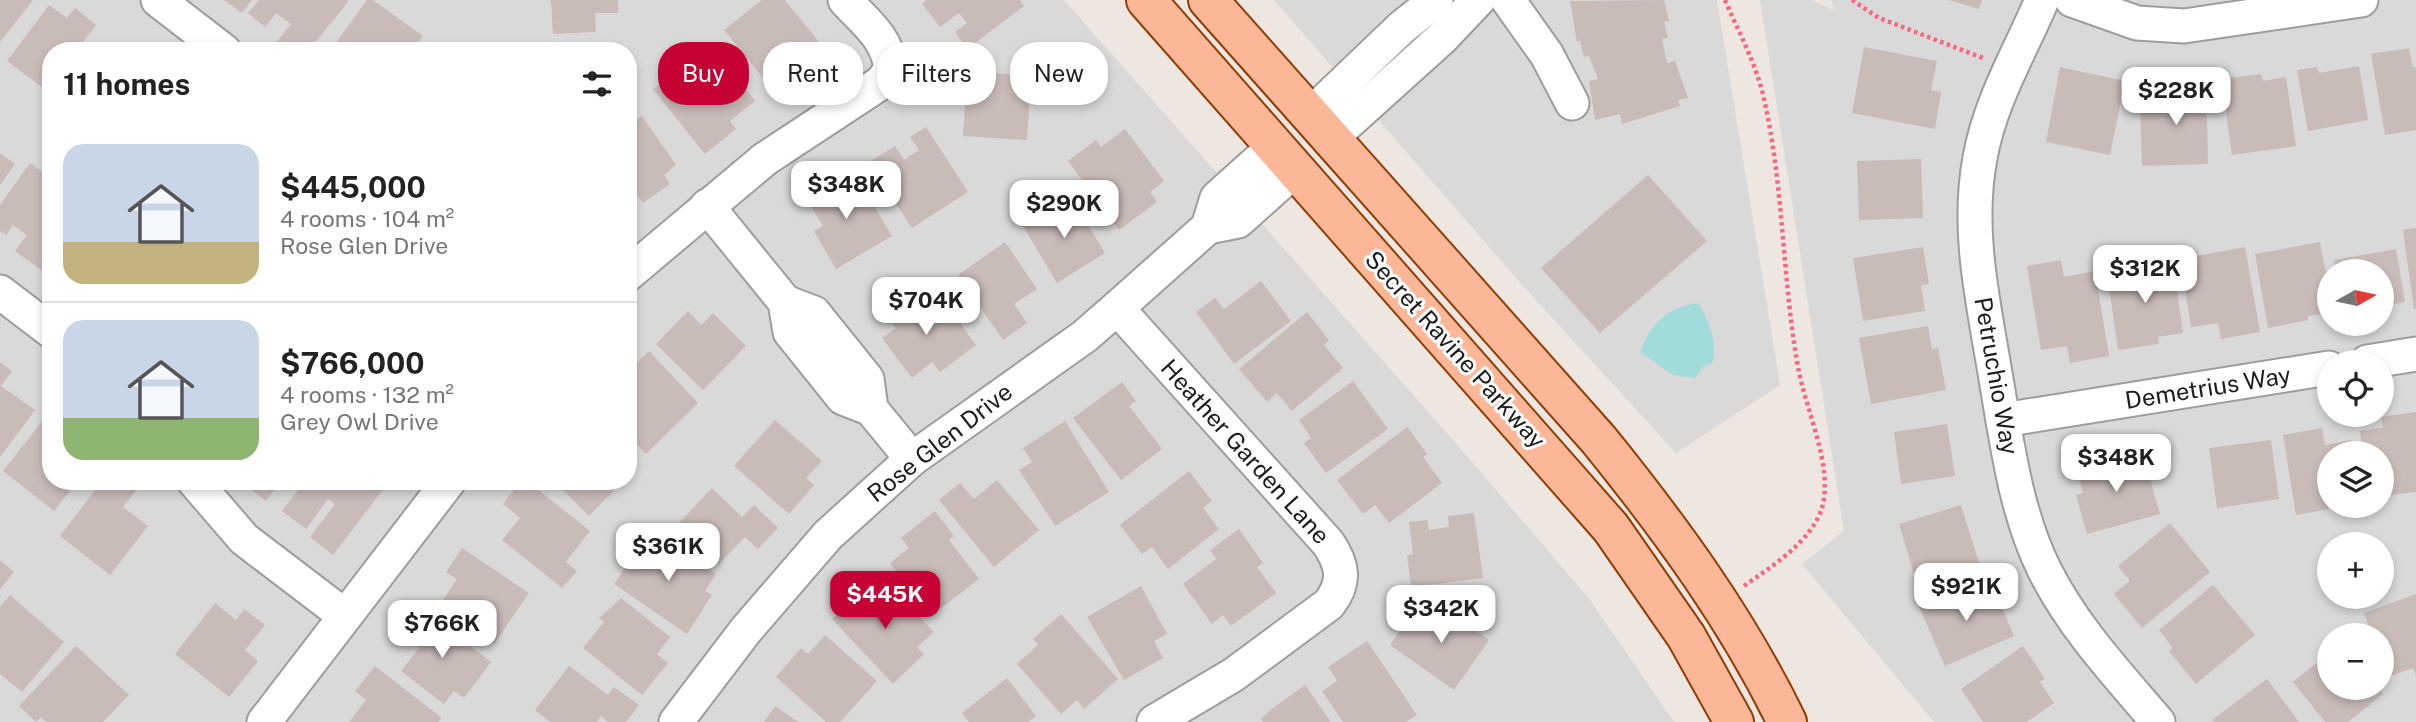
<!DOCTYPE html>
<meta charset="utf-8">
<style>
body{margin:0;font-family:"Public Sans",sans-serif;background:#f6f6f6;color:#222;height:100vh;display:flex;flex-direction:column;font-size:26px;white-space:nowrap}
*{box-sizing:border-box;margin:0}
p{font-size:23px;color:#767676}
.icon{flex:none;width:38px;height:38px;fill:none;stroke:currentColor;stroke-width:2;stroke-linecap:round;stroke-linejoin:round}
.map{position:relative;flex:1;overflow:hidden}
.panel{position:absolute;left:42px;top:42px;width:595px;height:448px;display:flex;flex-direction:column;background:#fff;border-radius:28px;box-shadow:0 4px 10px #0003}
.panel>*{flex:none}
.banner{position:absolute;left:658px;top:42px;width:665px;height:63px;display:flex;gap:14px}
.needle{width:46px;rotate:81deg}
.controls{position:absolute;left:2317px;top:259px;display:grid;gap:14px}
.controls a{display:grid;place-items:center;width:77px;height:77px;border-radius:50%;background:#fff;box-shadow:0 4px 10px #0003;font-size:35px}
.price{position:absolute;translate:-50% -60px;padding:0 16px;border-radius:14px;background:#fff;color:#222;font-size:23px;line-height:46px;filter:drop-shadow(0 2px 4px #0008)}
.price::after{content:'';position:absolute;left:50%;top:42px;width:21px;height:16px;margin-left:-10px;background:inherit;clip-path:polygon(0 0,100% 0,50% 100%)}
.price.selected{background:#c60133;color:#fff}
ul{padding:0;list-style:none}
li{display:flex;align-items:center;gap:21px;height:175px;padding:0 21px}
li+li{border-top:2px solid #e0e0e0}
li span{display:grid;place-items:center;flex:none;width:196px;height:140px;border-radius:21px;color:#555}
li>.icon{margin-inline-start:auto}
span .icon{width:84px;height:84px;fill:#fffc;stroke-width:1}
li b{font-size:30px}
h2{display:flex;justify-content:space-between;align-items:center;height:84px;padding:0 21px;font-size:30px}
.chip{padding:0 24px;border-radius:28px;background:#fff;box-shadow:0 4px 10px #0003;font-size:24px;line-height:63px}
.chip.selected{background:#c60133;color:#fff}
.map>svg:first-child{display:block}
.residential{fill:#dad9d9;fill-rule:evenodd}
.water{fill:#a1dbda}
.building{fill:#c9bbb8}
.lines{fill:none;stroke-linecap:round;stroke-linejoin:round}
.minor-casing{stroke:#9d9d9d;stroke-width:37}
.major-casing{stroke:#923d01;stroke-width:42}
.path{stroke:#f8677d;stroke-width:4.5;stroke-dasharray:3.5 3.5;stroke-linecap:butt}
.minor{stroke:#fff;stroke-width:33}
.major{stroke:#fbb798;stroke-width:38}
.labels{text-anchor:middle;stroke-width:6;stroke-linejoin:round;paint-order:stroke}
.street-label{font-size:24px;fill:#1c1c1c;stroke:#fff}
</style>
<div class="map">
<svg width="2416" height="722" viewBox="0 0 2416 722">
<rect width="100%" height="100%" fill="#ede6e1"/>
<g class="residential">
<path d="M0 0H1064L1461 449 1590 600 1674 722H0ZM51 51H628V481H51Z"/>
<polygon points="1274,0 1717,0 1780,385 1676,453 1524,287"/>
<path d="M1760 0H1812L1833 10 1832 0H2416V722H1934L1802 564 1844 531ZM2329 271H2382V324H2329ZM2329 362H2382V415H2329ZM2329 453H2382V506H2329ZM2329 544H2382V597H2329ZM2329 635H2382V688H2329Z"/>
</g>
<path class="water" d="M1698 303C1709 321 1717 341 1713 362L1703 367 1695 378 1673 375 1640 352C1650 324 1668 307 1698 303Z"/>
<g class="building">
<polygon points="0,0 33,0 0,42"/>
<polygon points="224,0 252,0 242,13"/>
<polygon points="259,0 347,0 349,1 308,51 284,51 275,44 291,24 276,13 265,27 248,13"/>
<polygon points="367,0 373,0 423,36 412,51 330,51"/>
<polygon points="551,0 618,0 618,13 595,13 596,32 553,34"/>
<polygon points="762,0 785,0 832,58 810,76 783,42 778,47 802,77 778,96 724,30"/>
<polygon points="926,0 1020,0 1024,6 967,49 955,32 967,23 959,13 940,27 922,4"/>
<polygon points="1664,0 1669,21 1664,22 1668,38 1662,39 1667,63 1675,61 1688,98 1678,100 1680,106 1622,124 1620,114 1595,120 1589,81 1598,79 1589,56 1584,57 1580,41 1577,42 1570,1"/>
<polygon points="1949,0 1982,0 1979,9"/>
<polygon points="49,5 67,18 75,8 96,25 76,51 51,51 51,94 7,61"/>
<polygon points="709,43 755,101 730,121 736,129 705,154 653,89"/>
<polygon points="1864,47 1937,61 1931,90 1941,92 1935,129 1852,113"/>
<polygon points="2409,48 2413,67 2416,67 2416,130 2385,135 2371,54"/>
<polygon points="2359,66 2368,120 2308,131 2297,70 2317,67 2319,73"/>
<polygon points="2060,67 2125,81 2110,155 2046,142"/>
<polygon points="949,70 1031,76 1027,140 963,136 965,103 946,102"/>
<polygon points="2261,74 2263,81 2286,77 2296,146 2232,155 2221,79"/>
<polygon points="2206,80 2208,164 2142,166 2140,102 2169,101 2168,81"/>
<polygon points="642,116 676,165 664,175 670,184 643,203 628,182 628,126"/>
<polygon points="926,127 968,192 912,228 869,162 895,146 904,160 919,150 910,137"/>
<polygon points="1125,129 1164,181 1150,192 1157,202 1119,230 1068,161 1096,140 1101,147"/>
<polygon points="0,153 15,164 0,185"/>
<polygon points="1921,159 1923,218 1859,220 1857,161"/>
<polygon points="30,163 51,178 51,257 41,270 15,251 27,235 13,225 6,235 0,231 0,205"/>
<polygon points="1648,175 1707,241 1600,333 1541,268"/>
<polygon points="827,176 837,194 859,180 892,236 836,269 814,231 823,226 802,191"/>
<polygon points="1071,197 1105,253 1057,283 1023,226"/>
<polygon points="2416,228 2416,309 2414,309 2403,230"/>
<polygon points="1005,242 1037,289 1014,304 1027,323 1003,340 958,275"/>
<polygon points="2320,242 2329,290 2329,313 2308,316 2308,320 2268,328 2255,254"/>
<polygon points="1923,247 1929,284 1921,285 1925,311 1863,321 1853,258"/>
<polygon points="2245,247 2260,332 2221,339 2218,323 2191,327 2180,259"/>
<polygon points="2396,249 2405,302 2382,306 2382,271 2336,271 2334,260"/>
<polygon points="2061,260 2064,277 2095,271 2109,356 2070,363 2067,346 2041,350 2027,266"/>
<polygon points="2173,263 2183,333 2158,337 2159,344 2118,350 2107,273"/>
<polygon points="1261,281 1291,321 1234,364 1196,312 1215,298 1224,309"/>
<polygon points="924,292 946,321 954,315 976,345 940,372 932,362 912,378 882,338 896,328 889,319"/>
<polygon points="688,311 701,325 713,313 746,346 703,390 656,344"/>
<polygon points="1307,312 1329,340 1324,345 1343,368 1292,411 1277,393 1267,402 1239,369"/>
<polygon points="1928,326 1932,349 1938,348 1946,390 1871,404 1859,338"/>
<polygon points="649,351 698,403 646,454 628,435 628,371"/>
<polygon points="0,362 12,371 1,386 35,410 0,457"/>
<polygon points="1353,381 1388,429 1326,473 1304,443 1311,438 1299,420"/>
<polygon points="1122,382 1136,401 1129,406 1162,449 1121,480 1073,418"/>
<polygon points="51,410 51,481 78,481 54,511 3,471"/>
<polygon points="2416,412 2416,492 2382,496 2382,453 2363,453 2360,431 2383,428 2381,417"/>
<polygon points="775,420 822,461 806,478 814,485 789,514 734,466"/>
<polygon points="1065,421 1109,492 1055,526 1019,470 1032,462 1023,448"/>
<polygon points="1947,424 1955,476 1901,484 1894,432"/>
<polygon points="1407,427 1427,454 1423,457 1442,483 1389,523 1375,505 1363,514 1337,480"/>
<polygon points="2322,428 2325,445 2351,440 2354,453 2329,453 2329,506 2340,507 2296,515 2283,435"/>
<polygon points="2271,440 2279,499 2217,508 2209,448"/>
<polygon points="2143,453 2160,514 2087,534 2076,495 2083,493 2077,471"/>
<polygon points="1189,471 1212,501 1203,508 1219,529 1168,569 1152,547 1142,554 1120,525"/>
<polygon points="997,480 1039,530 994,567 939,500 960,483 974,499"/>
<polygon points="102,481 126,481 137,489 123,507 148,526 110,575 60,536"/>
<polygon points="240,481 281,481 266,501"/>
<polygon points="305,481 386,481 388,483 333,555 310,537 335,504 328,499 306,529 282,511"/>
<polygon points="521,481 527,481 590,531 566,562 577,571 562,588 502,540 520,518 503,504"/>
<polygon points="554,481 623,481 589,516"/>
<polygon points="712,488 742,517 754,505 778,528 758,549 745,537 717,566 676,526"/>
<polygon points="1961,505 1979,563 1916,581 1899,524"/>
<polygon points="935,511 954,536 949,540 979,579 931,616 890,563 909,548 901,538"/>
<polygon points="1474,513 1483,578 1411,587 1407,555 1413,554 1409,522 1427,520 1429,530 1449,527 1448,516"/>
<polygon points="2170,523 2210,572 2142,628 2114,594 2130,581 2118,566"/>
<polygon points="1239,529 1263,563 1257,567 1276,593 1231,626 1223,615 1212,624 1183,584 1216,559 1210,550"/>
<polygon points="660,535 716,574 705,591 712,595 687,634 614,584 638,549 646,555"/>
<polygon points="462,548 529,593 494,644 439,606 457,579 446,572"/>
<polygon points="0,560 14,572 0,589"/>
<polygon points="1980,580 1989,600 1997,596 2014,636 1945,666 1919,607"/>
<polygon points="888,584 934,632 917,647 924,654 893,684 832,619 863,590 872,599"/>
<polygon points="2213,585 2255,635 2196,684 2169,651 2173,648 2159,630"/>
<polygon points="1141,586 1167,634 1154,641 1163,658 1124,680 1087,617"/>
<polygon points="2416,594 2416,676 2413,668 2387,677 2382,662 2382,635 2372,635 2364,613"/>
<polygon points="10,595 64,642 22,692 0,674 0,607"/>
<polygon points="621,598 670,637 657,654 668,663 642,695 583,648 604,622 599,618"/>
<polygon points="1435,602 1489,640 1454,690 1390,645 1411,615 1421,622"/>
<polygon points="215,603 236,620 244,609 265,625 245,650 258,661 229,697 175,654"/>
<polygon points="423,610 491,662 464,698 454,691 444,704 401,671 419,648 403,636"/>
<polygon points="1061,614 1118,679 1084,709 1077,700 1061,714 1017,664 1038,645 1033,639"/>
<polygon points="825,635 877,681 840,722 826,722 776,677 801,648 808,654"/>
<polygon points="1367,641 1417,715 1406,722 1343,722 1322,691 1337,681 1328,667"/>
<polygon points="76,646 129,695 103,722 46,722 41,717 36,722 19,706"/>
<polygon points="2023,646 2045,679 2040,682 2054,703 2027,722 1983,722 1961,689"/>
<polygon points="2329,653 2329,688 2379,688 2383,694 2348,722 2325,722 2293,682"/>
<polygon points="375,666 442,718 438,722 349,722 366,700 355,691"/>
<polygon points="569,666 608,695 614,687 639,705 626,722 608,722 601,716 597,722 550,722 535,710"/>
<polygon points="1007,678 1036,716 1028,722 969,722 962,713"/>
<polygon points="2267,679 2299,722 2214,722 2212,720"/>
<polygon points="1305,685 1331,722 1263,722 1261,719 1274,707"/>
<polygon points="775,706 798,722 764,722"/>
</g>
<g class="lines">
<g class="minor-casing">
<g id="minor">
<polyline points="158,0 224,51"/>
<polyline points="1508,0 1547,55 1572,103"/>
<path d="M2042 0C2020 52 1990 101 1980 158 1966 232 1984 305 1996 379 2007 442 2015 510 2044 569 2072 626 2117 674 2158 722"/>
<polyline points="2072,0 2137,23 2184,26 2361,0"/>
<polyline points="1310,115 1401,28 1436,0"/>
<polyline points="1331,138 1443,37 1478,0"/>
<polyline points="707,206 785,302 790,332 843,398 871,409 912,459"/>
<polyline points="1208,227 1238,221 1296,169"/>
<path d="M628 274 765 159 882 82 891 69C887 37 866 23 845 0"/>
<polyline points="0,292 51,331"/>
<polyline points="785,302 814,313 867,379 871,409"/>
<path d="M1117 308 1328 543C1343 565 1346 582 1329 604L1233 675 1154 722"/>
<polyline points="2367,362 2416,354"/>
<polyline points="2003,420 2329,368"/>
<polyline points="194,481 244,539 345,616"/>
<polyline points="264,722 449,481"/>
<polyline points="676,722 746,630 828,535 912,459 1085,336 1117,308 1208,227 1217,198 1275,146"/>
</g>
</g>
<g class="major-casing">
<g id="major">
<polyline points="1146,0 1611,528 1686,636 1734,722"/>
<path d="M1208 0 1599 440C1671 529 1737 619 1787 722"/>
</g>
</g>
<g class="path">
<path d="M1725 0C1739 33 1756 63 1764 99 1784 187 1782 278 1798 367 1805 408 1834 467 1822 508 1812 541 1771 567 1744 586"/>
<polyline points="1852,0 1879,18 1983,58"/>
</g>
<use href="#minor" class="minor"/>
<use href="#major" class="major"/>
</g>
<g class="labels">
<g class="street-label">
<text transform="translate(1455 350) rotate(48)" y="8">Secret Ravine Parkway</text>
<text transform="translate(1996 376) rotate(80)" y="8">Petruchio Way</text>
<text transform="translate(2208 388) rotate(-9)" y="8">Demetrius Way</text>
<text transform="translate(940 443) rotate(-38)" y="8">Rose Glen Drive</text>
<text transform="translate(1245 452) rotate(48)" y="8">Heather Garden Lane</text>
</g>
</g>
</svg>
<div class="controls">
<a><svg class="needle" viewBox="-14 -14 28 28"><path d="M0-13l5 13h-10z" fill="#e53935"/><path d="M0 13l5-13h-10z" fill="#767676"/></svg></a>
<a><svg class="icon" aria-label="locate" viewBox="0 0 24 24"><circle cx="12" cy="12" r="6"/><path d="M12 2v4M12 18v4M2 12h4M18 12h4"/></svg></a>
<a><svg class="icon" aria-label="layers" viewBox="0 0 24 24"><path d="M12 4l9 5-9 5-9-5zM3 14l9 5 9-5"/></svg></a>
<a>+</a>
<a>−</a>
</div>
<b class="price" style="left:2176px;top:127px">$228K</b>
<b class="price" style="left:846px;top:221px">$348K</b>
<b class="price" style="left:1064px;top:240px">$290K</b>
<b class="price" style="left:2145px;top:305px">$312K</b>
<b class="price" style="left:926px;top:337px">$704K</b>
<b class="price" style="left:2116px;top:494px">$348K</b>
<b class="price" style="left:668px;top:583px">$361K</b>
<b class="price" style="left:1966px;top:623px">$921K</b>
<b class="price selected" style="left:885px;top:631px">$445K</b>
<b class="price" style="left:1441px;top:645px">$342K</b>
<b class="price" style="left:442px;top:660px">$766K</b>
<div class="banner">
<a class="chip selected">Buy</a>
<a class="chip">Rent</a>
<a class="chip">Filters</a>
<a class="chip">New</a>
</div>
<section class="panel">
<h2>11 homes<svg class="icon" aria-label="filters" viewBox="0 0 24 24"><path d="M4 7h16M4 17h16"/><circle cx="9" cy="7" r="2"/><circle cx="15" cy="17" r="2"/></svg></h2>
<ul>
<li><span style="background:linear-gradient(#c9d6e8 70%,#c2b280 0)"><svg class="icon" aria-label="home" viewBox="0 0 24 24"><path d="M3 11l9-7 9 7M6 9v11h12V9"/></svg></span><div><b>$445,000</b><p>4 rooms · 104 m²</p><p>Rose Glen Drive</p></div></li>
<li><span style="background:linear-gradient(#c9d6e8 70%,#8fb573 0)"><svg class="icon" aria-label="home" viewBox="0 0 24 24"><path d="M3 11l9-7 9 7M6 9v11h12V9"/></svg></span><div><b>$766,000</b><p>4 rooms · 132 m²</p><p>Grey Owl Drive</p></div></li>
</ul>
</section>
</div>
